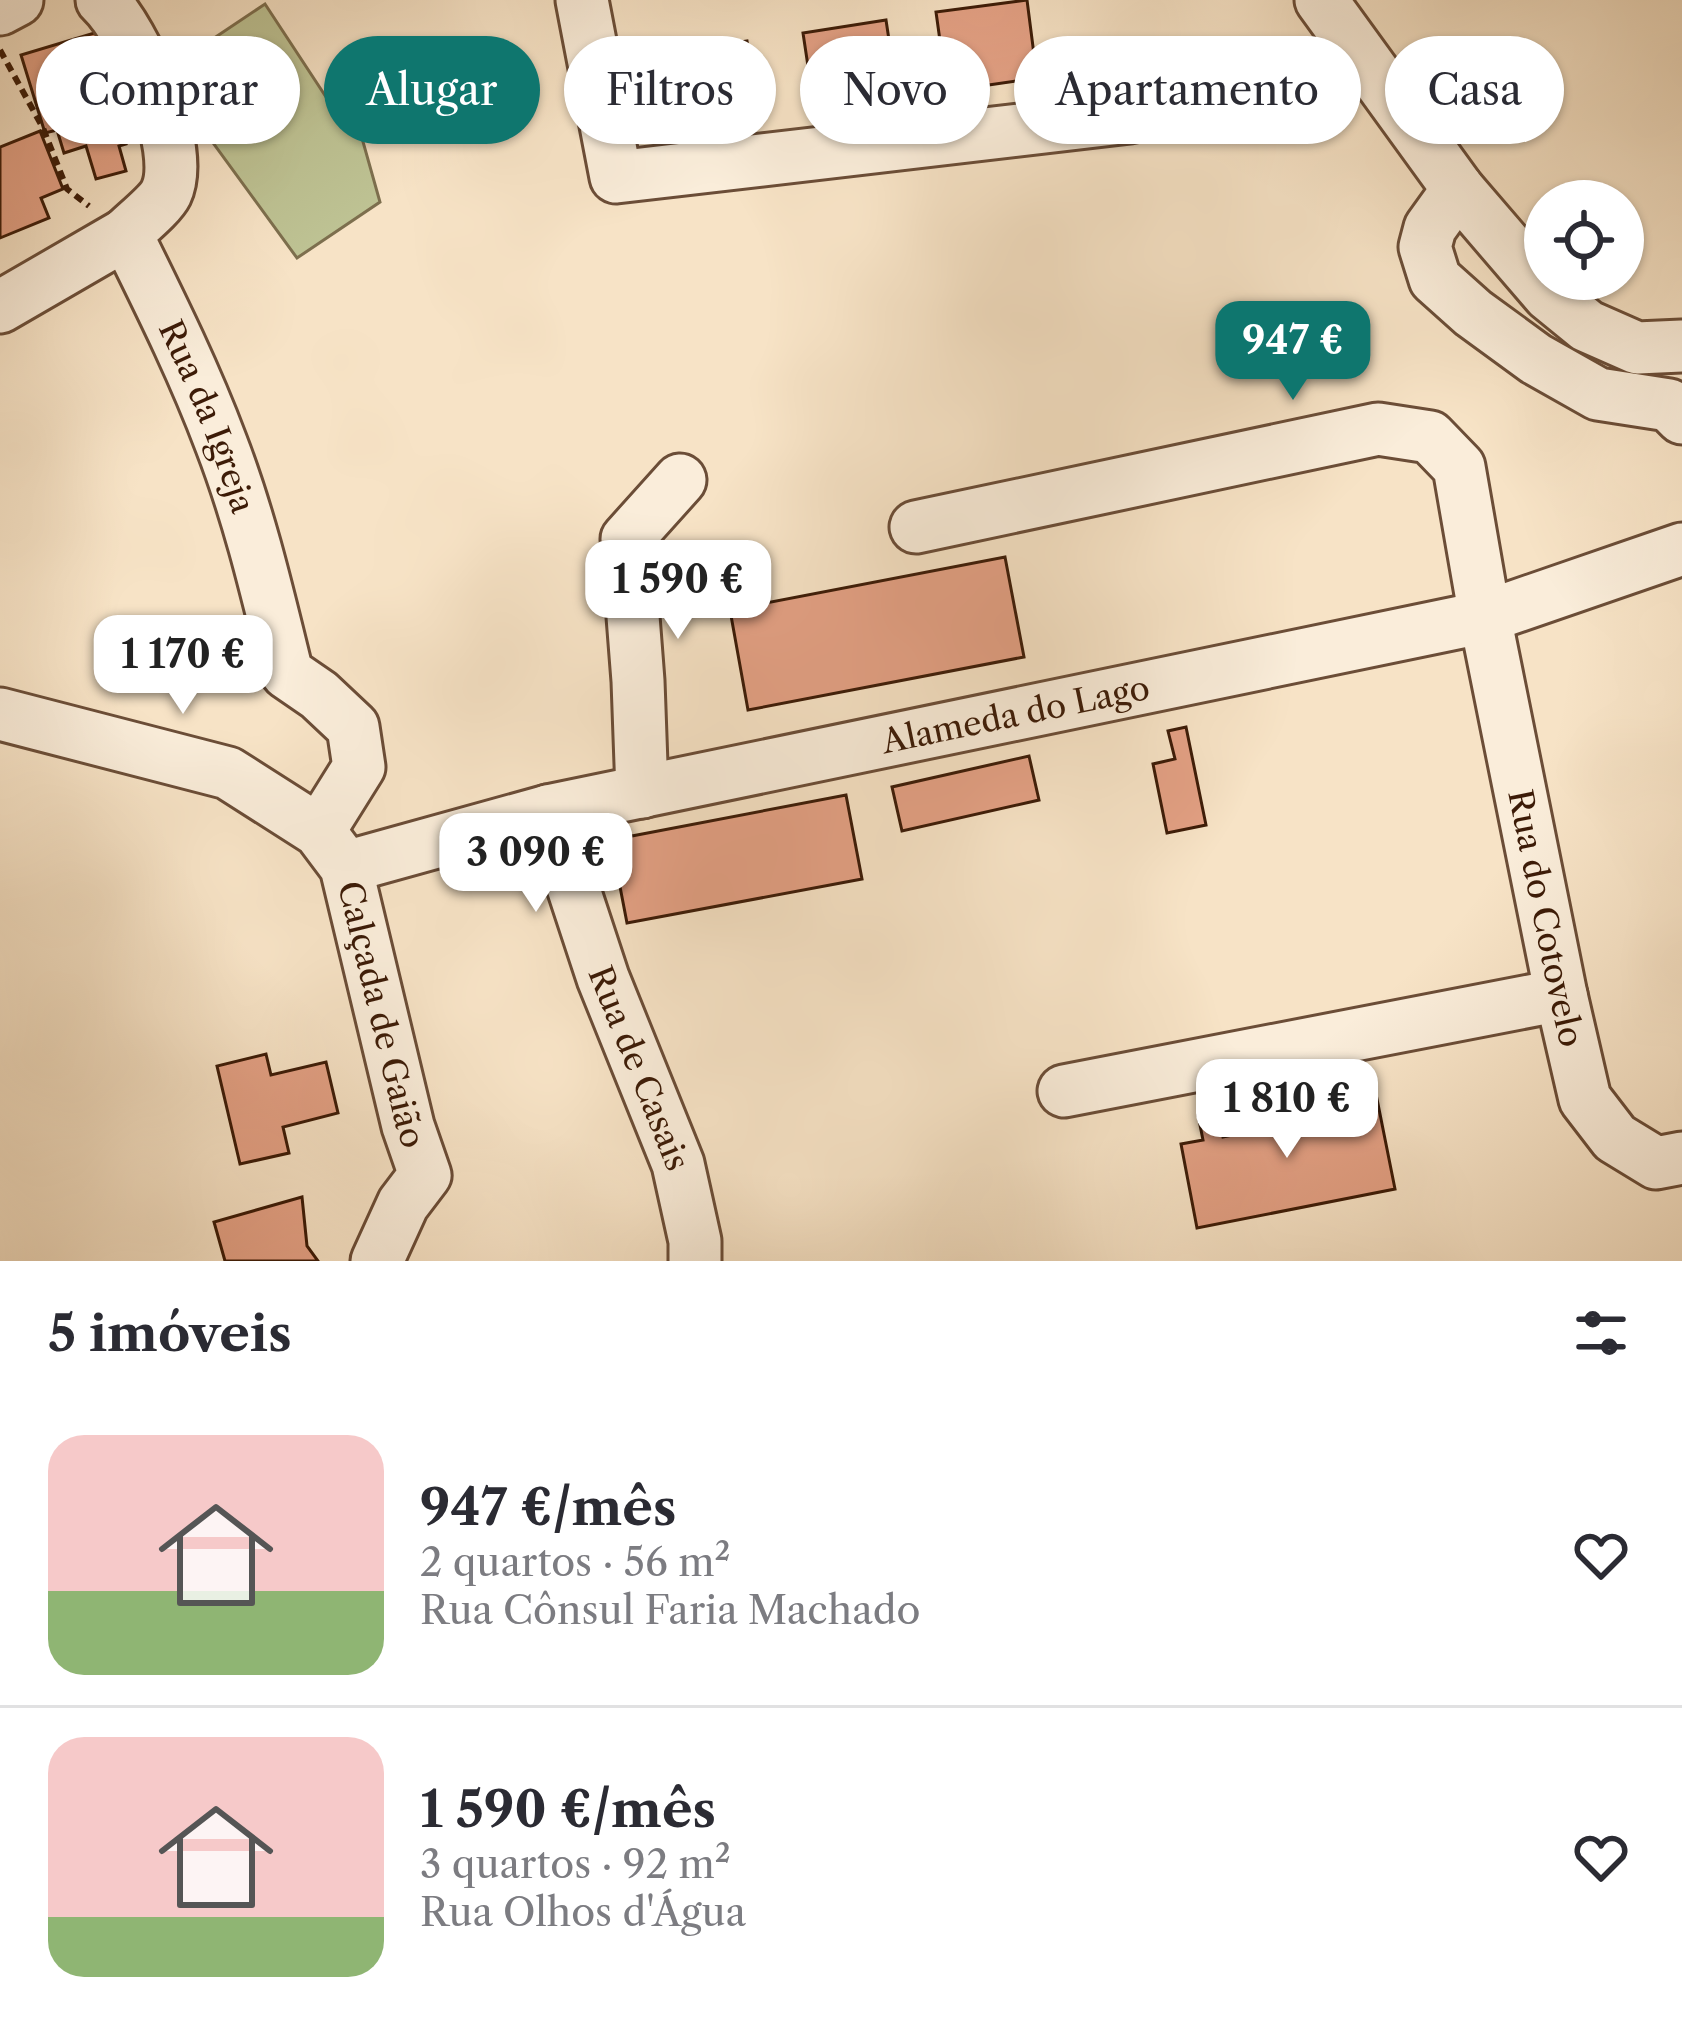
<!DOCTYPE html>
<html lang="pt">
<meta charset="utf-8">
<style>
body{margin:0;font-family:"Libre Caslon Text",serif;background:#f2f2f3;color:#2b2b33;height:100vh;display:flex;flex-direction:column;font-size:45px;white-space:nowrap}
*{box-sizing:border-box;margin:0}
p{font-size:39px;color:#7c7c81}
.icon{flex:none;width:66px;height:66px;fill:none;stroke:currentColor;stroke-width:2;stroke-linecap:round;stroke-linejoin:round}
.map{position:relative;height:1261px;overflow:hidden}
.details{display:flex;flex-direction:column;background:#fff;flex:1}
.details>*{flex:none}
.hud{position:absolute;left:36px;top:36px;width:1611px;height:108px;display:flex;gap:24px}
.buttons{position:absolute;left:1524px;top:180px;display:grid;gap:24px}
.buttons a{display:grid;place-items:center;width:120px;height:120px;border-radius:50%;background:#fff;box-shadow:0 3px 9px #0004;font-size:60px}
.price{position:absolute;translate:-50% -102px;padding:0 27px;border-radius:24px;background:#fff;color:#222;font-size:39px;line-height:78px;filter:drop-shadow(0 3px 6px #0008)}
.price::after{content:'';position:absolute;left:50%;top:72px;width:36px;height:27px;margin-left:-18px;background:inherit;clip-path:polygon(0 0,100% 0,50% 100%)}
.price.selected{background:#0f766e;color:#fff}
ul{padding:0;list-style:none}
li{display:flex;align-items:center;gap:36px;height:300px;padding:0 48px}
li+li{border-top:3px solid #e1e1e2}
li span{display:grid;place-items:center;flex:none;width:336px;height:240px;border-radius:36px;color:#555}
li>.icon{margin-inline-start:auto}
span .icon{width:144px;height:144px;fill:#fffc;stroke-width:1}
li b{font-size:51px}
h2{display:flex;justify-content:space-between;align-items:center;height:144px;padding:0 48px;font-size:51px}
.pill{padding:0 42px;border-radius:54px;background:#fff;box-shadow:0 3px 9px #0004;font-size:42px;line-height:108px}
.pill.selected{background:#0f766e;color:#fff}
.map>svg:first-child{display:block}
.green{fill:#bec394;stroke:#7d6f4e;stroke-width:3}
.building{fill:#e4a185;stroke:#3c1b07;stroke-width:3}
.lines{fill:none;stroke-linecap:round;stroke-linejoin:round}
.minor-casing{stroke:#6b4d37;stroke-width:57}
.path{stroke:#3c1b07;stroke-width:6;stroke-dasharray:9 6;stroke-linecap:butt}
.minor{stroke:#faedda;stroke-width:51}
.labels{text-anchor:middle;stroke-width:12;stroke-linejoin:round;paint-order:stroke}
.street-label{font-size:33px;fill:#3c1b07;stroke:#faedda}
</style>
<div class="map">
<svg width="1682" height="1261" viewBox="0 0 1682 1261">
<rect width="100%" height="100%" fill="#f7e3c6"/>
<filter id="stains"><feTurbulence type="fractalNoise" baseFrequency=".00167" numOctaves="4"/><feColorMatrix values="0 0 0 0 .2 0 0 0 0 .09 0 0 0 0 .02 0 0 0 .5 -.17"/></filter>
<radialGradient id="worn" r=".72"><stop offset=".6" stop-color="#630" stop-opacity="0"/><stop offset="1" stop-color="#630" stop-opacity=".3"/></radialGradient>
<polygon class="green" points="265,4 330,103 349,92 380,202 297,258 162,73"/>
<g class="building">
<polygon points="1027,0 1037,78 947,91 936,12"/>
<polygon points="886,20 897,93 814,106 803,33"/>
<polygon points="114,27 135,99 115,105 126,144 119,146 126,171 96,179 86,146 64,153 57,130 45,133 21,55"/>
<polygon points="747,41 759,117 670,131 658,55"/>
<polygon points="40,131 63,189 41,198 49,218 0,238 0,147"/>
<polygon points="1005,557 1024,657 748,710 730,610"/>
<polygon points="1186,727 1206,825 1167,833 1153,764 1175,759 1168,731"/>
<polygon points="1029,756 1039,800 902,831 892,787"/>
<polygon points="846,795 862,879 627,923 611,840"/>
<polygon points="266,1054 271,1075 326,1062 338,1113 283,1127 289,1153 240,1164 217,1066"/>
<polygon points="1374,1084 1395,1189 1197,1228 1181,1144 1203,1140 1198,1115 1218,1111 1223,1137 1242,1133 1237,1109 1257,1106 1261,1129 1284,1125 1279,1101 1293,1098 1298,1123 1320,1118 1315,1093 1334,1089 1339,1116 1363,1111 1358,1087"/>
<polygon points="302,1197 307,1246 318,1261 225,1261 214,1222"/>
</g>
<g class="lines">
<g class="minor-casing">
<g id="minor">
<path id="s1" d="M102 0C135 31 187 149 166 193 160 205 136 224 126 234 160 303 194 371 221 443 250 518 268 596 287 673L319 695 353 727 359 767 319 831"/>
<polyline points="582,0 616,177 1130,117"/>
<polyline points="1321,0 1458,189 1549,295 1587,326 1637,348 1682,346"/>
<polyline points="0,9 17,0"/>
<polyline points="1458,189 1430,228 1425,247 1435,279 1473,313 1536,359 1598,394 1669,405 1682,418"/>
<polyline points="0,307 126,234"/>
<path id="s2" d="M916 527 1378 429 1430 437 1459 467 1485 617 1561 995 1585 1099 1615 1138 1656 1163 1682 1158"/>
<path id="s3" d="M0 714 228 773 319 831 346 867 408 1126 425 1175 403 1204 377 1261"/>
<polyline points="642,792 638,681 627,539 680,480"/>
<path id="s4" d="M548 811 603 978 678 1164 695 1241V1261"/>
<path id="s5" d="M346 867 548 811 1485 617 1682 549"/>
<polyline points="1064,1091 1561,995"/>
</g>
</g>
<polyline class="path" points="0,50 43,128 67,189 89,206"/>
<use href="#minor" class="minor"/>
</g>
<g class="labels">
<g class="street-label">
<text dy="12" stroke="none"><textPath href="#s1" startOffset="468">Rua da Igreja</textPath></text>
<text dy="12" stroke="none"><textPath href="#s5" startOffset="687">Alameda do Lago</textPath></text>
<text dy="12" stroke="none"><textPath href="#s2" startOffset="1026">Rua do Cotovelo</textPath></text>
<text dy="12" stroke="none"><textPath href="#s3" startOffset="540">Calçada de Gaião</textPath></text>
<text dy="12" stroke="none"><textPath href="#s4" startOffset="273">Rua de Casais</textPath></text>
</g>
</g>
<rect width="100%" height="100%" filter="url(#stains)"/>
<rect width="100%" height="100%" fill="url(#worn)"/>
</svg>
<div class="buttons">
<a><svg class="icon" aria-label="locate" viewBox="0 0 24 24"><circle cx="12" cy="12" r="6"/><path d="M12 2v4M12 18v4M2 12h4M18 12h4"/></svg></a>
</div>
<b class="price selected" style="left:1293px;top:403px">947 €</b>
<b class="price" style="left:678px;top:642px">1 590 €</b>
<b class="price" style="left:183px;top:717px">1 170 €</b>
<b class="price" style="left:536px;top:915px">3 090 €</b>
<b class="price" style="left:1287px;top:1161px">1 810 €</b>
<div class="hud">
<a class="pill">Comprar</a>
<a class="pill selected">Alugar</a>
<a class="pill">Filtros</a>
<a class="pill">Novo</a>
<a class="pill">Apartamento</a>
<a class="pill">Casa</a>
</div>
</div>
<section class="details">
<h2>5 imóveis<svg class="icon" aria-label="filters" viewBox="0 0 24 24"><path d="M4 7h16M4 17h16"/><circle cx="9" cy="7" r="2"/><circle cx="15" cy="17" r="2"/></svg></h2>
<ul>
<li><span style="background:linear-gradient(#f6c9c9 65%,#8fb573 0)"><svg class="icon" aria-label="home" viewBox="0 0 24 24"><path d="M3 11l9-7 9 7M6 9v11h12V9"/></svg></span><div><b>947 €/mês</b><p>2 quartos · 56 m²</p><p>Rua Cônsul Faria Machado</p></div><svg class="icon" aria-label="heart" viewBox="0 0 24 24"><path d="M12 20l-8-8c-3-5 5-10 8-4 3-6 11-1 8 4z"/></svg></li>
<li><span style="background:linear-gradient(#f6c9c9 75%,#8fb573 0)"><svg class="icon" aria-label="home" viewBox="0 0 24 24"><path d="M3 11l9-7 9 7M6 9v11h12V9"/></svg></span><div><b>1 590 €/mês</b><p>3 quartos · 92 m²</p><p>Rua Olhos d'Água</p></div><svg class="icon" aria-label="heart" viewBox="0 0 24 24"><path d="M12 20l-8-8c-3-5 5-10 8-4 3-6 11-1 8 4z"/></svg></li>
</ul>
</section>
